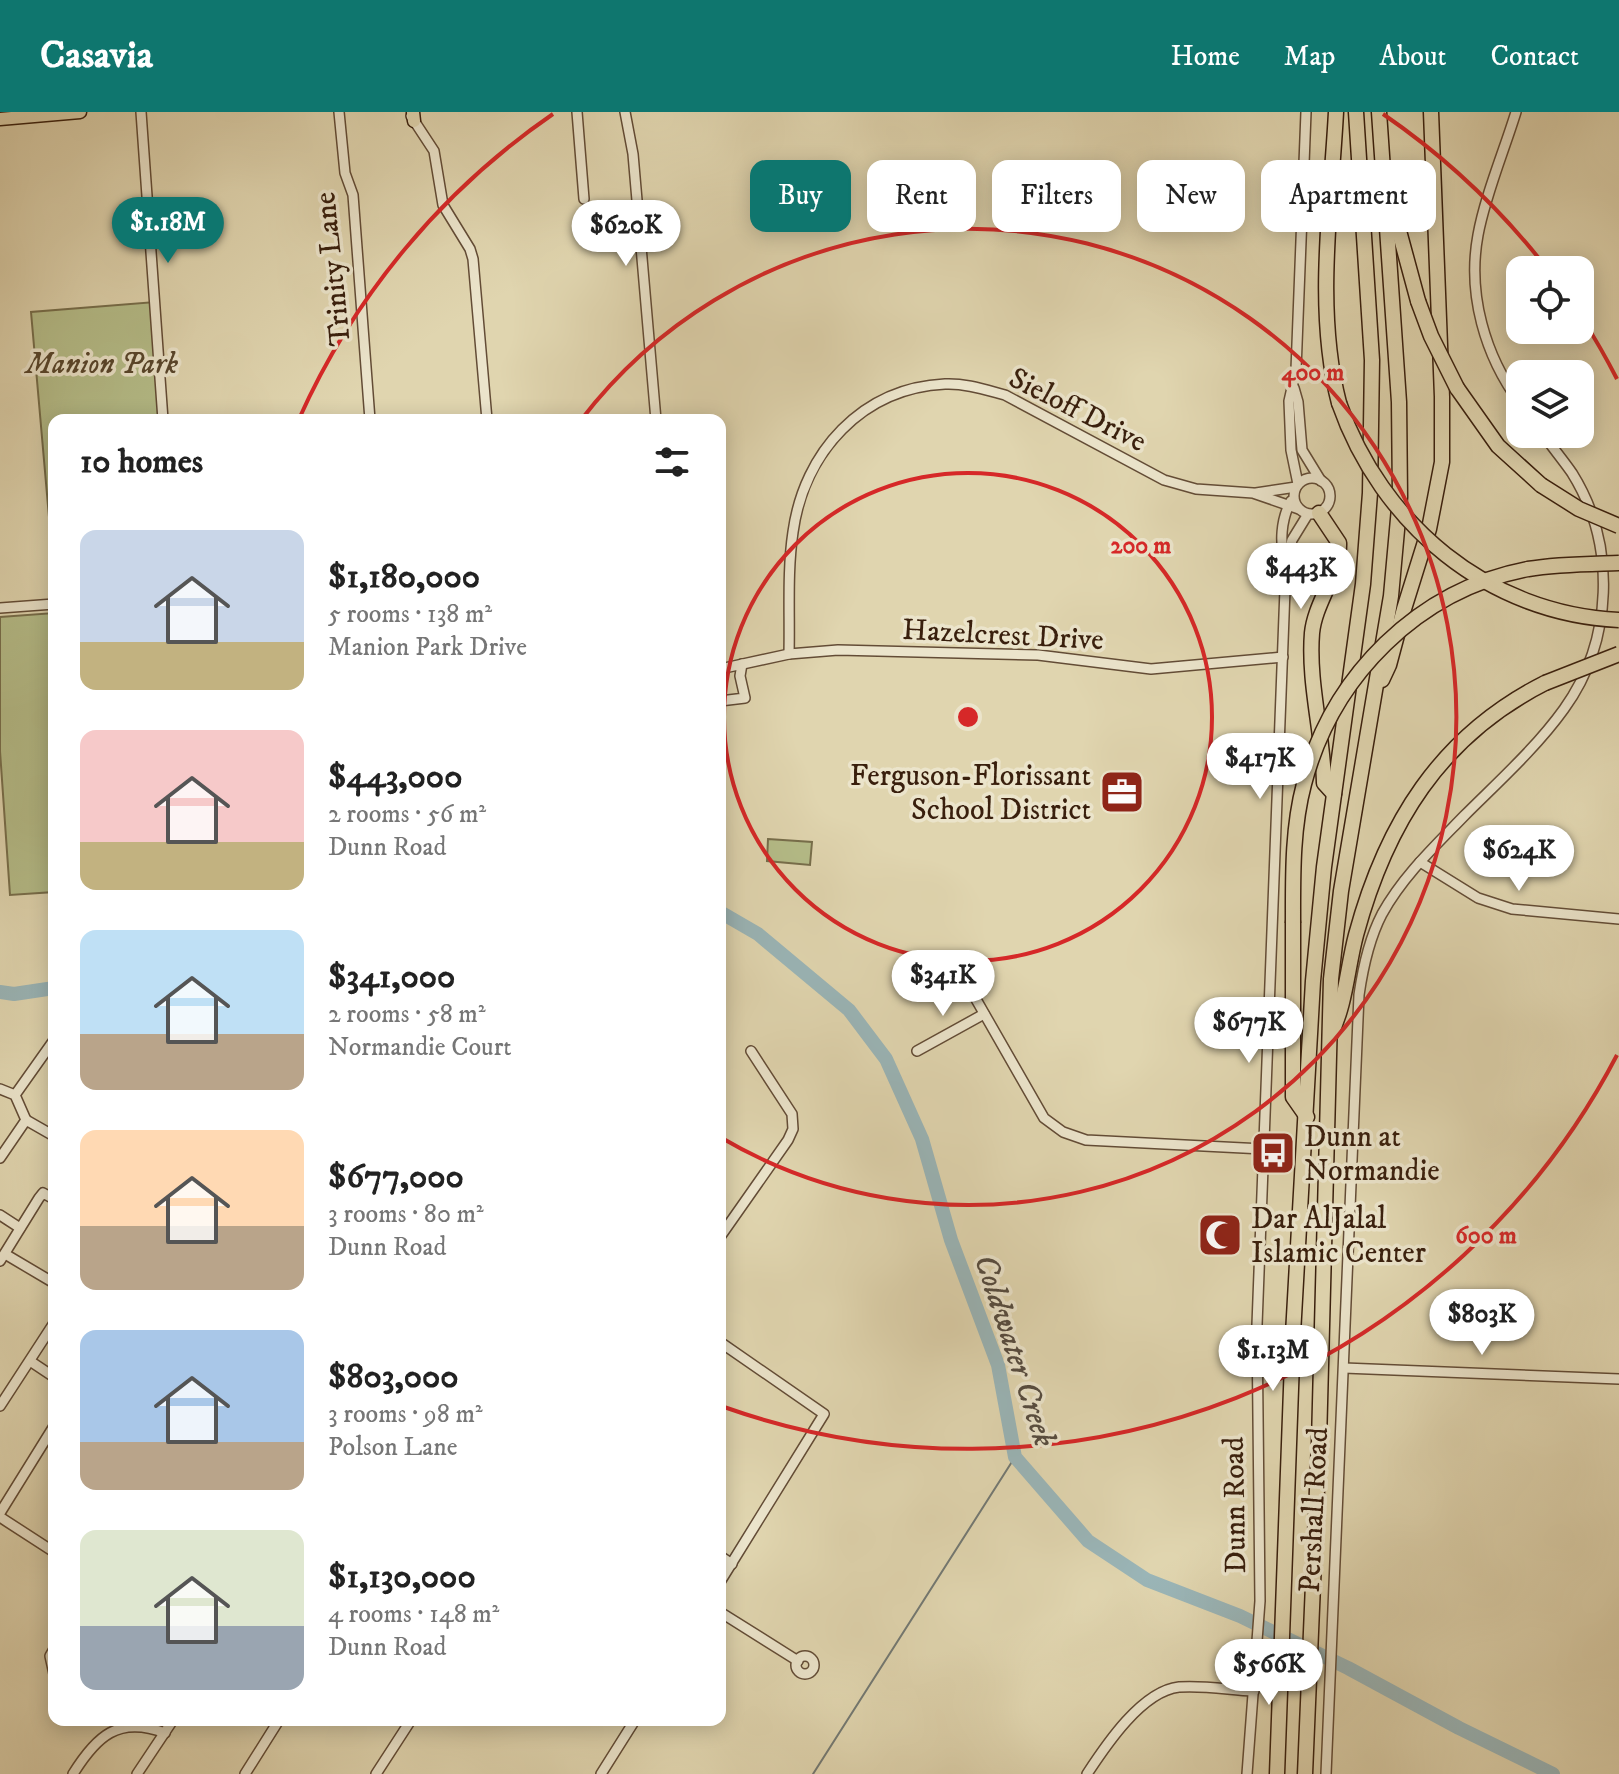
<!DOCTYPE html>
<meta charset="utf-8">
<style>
body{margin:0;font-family:"IM FELL DW Pica",serif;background:#f6f6f6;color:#222;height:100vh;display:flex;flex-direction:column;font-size:30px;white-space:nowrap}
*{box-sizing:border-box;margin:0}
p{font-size:26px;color:#767676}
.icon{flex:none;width:44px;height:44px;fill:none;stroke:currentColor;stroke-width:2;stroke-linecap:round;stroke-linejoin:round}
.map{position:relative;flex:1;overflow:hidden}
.panel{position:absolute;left:48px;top:302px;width:678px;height:1312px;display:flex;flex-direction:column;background:#fff;border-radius:16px;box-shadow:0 4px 20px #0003}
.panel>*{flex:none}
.top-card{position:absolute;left:750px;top:48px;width:748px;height:72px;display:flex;gap:16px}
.fabs{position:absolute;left:1506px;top:144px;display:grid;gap:16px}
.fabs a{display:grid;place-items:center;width:88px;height:88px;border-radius:16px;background:#fff;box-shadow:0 4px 20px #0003;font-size:40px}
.price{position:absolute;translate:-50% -68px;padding:0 18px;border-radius:28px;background:#fff;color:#222;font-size:26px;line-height:52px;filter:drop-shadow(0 2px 4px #0008)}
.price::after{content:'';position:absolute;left:50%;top:48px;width:24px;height:18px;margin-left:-12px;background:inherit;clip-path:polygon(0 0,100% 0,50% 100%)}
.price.active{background:#0f766e;color:#fff}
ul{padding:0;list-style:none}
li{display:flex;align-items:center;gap:24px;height:200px;padding:0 32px}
li span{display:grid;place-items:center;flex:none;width:224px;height:160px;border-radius:16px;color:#555}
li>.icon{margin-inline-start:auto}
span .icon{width:96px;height:96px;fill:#fffc;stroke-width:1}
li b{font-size:34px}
h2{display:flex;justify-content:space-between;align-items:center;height:96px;padding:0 32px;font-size:34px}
.chip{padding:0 28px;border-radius:16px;background:#fff;box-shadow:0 4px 20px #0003;font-size:28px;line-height:72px}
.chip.active{background:#0f766e;color:#fff}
header{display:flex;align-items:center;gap:48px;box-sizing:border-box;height:112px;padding:0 40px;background:#0f766e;color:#fff}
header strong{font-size:38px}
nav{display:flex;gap:44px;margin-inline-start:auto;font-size:28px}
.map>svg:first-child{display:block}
.green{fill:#b5bd89;stroke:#776e4b;stroke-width:2}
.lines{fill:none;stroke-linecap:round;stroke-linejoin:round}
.stream{stroke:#737973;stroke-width:2}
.river{stroke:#9ab5b7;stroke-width:14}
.minor-casing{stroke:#634c36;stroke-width:12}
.major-casing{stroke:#391f0d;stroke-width:15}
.highway-casing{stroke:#391f0d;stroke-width:17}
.minor{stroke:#ebe4cb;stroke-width:9}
.major{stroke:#e0d5af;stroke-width:12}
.highway{stroke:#e0d5af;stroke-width:14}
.highway-bridge-casing{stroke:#391f0d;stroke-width:17;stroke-linecap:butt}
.highway-bridge{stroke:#e0d5af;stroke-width:14}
.ring{fill:none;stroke:#d62828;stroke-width:4}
.labels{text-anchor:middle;stroke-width:7;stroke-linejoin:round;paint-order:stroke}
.street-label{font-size:30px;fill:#391f0d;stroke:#ebe4cb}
.park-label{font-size:30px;font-style:italic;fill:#58462c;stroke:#ebe4cb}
.poi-label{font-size:30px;fill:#391f0d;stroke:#ebe4cb;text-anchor:start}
.water-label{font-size:32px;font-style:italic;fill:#564c40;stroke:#ebe4cb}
.centre{fill:#d62828;stroke:#ebe4cb;stroke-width:4}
.ring-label{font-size:24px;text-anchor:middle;font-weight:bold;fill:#d62828;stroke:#ebe4cb;stroke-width:7;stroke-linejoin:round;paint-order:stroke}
</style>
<header>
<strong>Casavia</strong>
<nav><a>Home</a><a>Map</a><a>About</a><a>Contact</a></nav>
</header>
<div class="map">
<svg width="1619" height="1662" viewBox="0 0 1619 1662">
<rect width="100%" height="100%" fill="#e0d5af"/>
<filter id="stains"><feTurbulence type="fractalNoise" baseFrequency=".0025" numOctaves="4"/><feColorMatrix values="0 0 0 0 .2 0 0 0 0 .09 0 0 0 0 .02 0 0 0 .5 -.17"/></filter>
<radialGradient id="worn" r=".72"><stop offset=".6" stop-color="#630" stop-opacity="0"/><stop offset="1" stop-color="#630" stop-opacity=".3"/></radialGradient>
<g class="green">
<polygon points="155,190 164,308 54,308 54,462 31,200"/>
<polygon points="54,501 54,780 10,783 0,639 0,505"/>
<polygon points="768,727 812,730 810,753 767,749"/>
</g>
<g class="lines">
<polyline class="stream" points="813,1662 1015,1345"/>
<g class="river">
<polyline points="720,800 758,822 849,898 886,947 922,1027 951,1128 998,1253 1015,1345 1088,1429 1147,1468 1240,1504 1348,1556 1459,1616 1553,1662"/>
<polyline points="0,880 14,882 54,876"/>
</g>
<g class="minor-casing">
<g id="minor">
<polyline points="141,0 163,308"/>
<polyline points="339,0 345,61 353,83 370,308"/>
<polyline points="577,0 584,87"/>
<polyline points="625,0 633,42 656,308"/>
<path d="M1516 0C1504 39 1485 84 1478 123 1467 182 1485 244 1520 291"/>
<polyline points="411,4 434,39 443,93 470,137 473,147 487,308"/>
<polyline points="1294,276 1298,290 1302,338 1321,369"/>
<circle cx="1312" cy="384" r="18"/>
<polyline points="1298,372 1291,338 1289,289 1296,258 1306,0"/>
<polyline points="1256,381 1296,375"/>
<path d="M1286 451C1279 432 1281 407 1291 389"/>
<polyline points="0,496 54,492"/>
<path d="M789 542C790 502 787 460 793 420 804 340 862 276 945 272 965 271 986 278 1005 283L1164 368 1196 377 1253 381 1299 397"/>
<polyline points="720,557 789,542 838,538 1038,543 1151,557 1283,545"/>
<polyline points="720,589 745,586 740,564 742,552"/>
<polyline points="1420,750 1478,786 1512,797 1619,807"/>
<polyline points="950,866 973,882 1044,1006 1063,1020 1086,1028 1263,1037"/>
<polyline points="917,939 984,902"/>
<polyline points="0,977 15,983 26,1008"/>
<polyline points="15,983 54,928"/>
<polyline points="0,1046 26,1008 54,1024"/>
<polyline points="0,1103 20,1116"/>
<polyline points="720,1125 788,1028 793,1017 792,1002 751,939"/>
<polyline points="5,1142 54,1171"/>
<polyline points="0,1149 39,1086 43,1081 54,1087"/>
<polyline points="720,1230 824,1302 720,1470"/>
<polyline points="30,1249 54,1265"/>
<polyline points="1344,1256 1619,1267"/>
<polyline points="0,1294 54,1211"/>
<polyline points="0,1401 54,1314"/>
<polyline points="0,1405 54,1440"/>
<polyline points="720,1444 732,1452"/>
<polyline points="720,1500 798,1549"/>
<polyline points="54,1537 50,1544 54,1562"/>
<circle cx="805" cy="1553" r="9"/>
<path d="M73 1662C96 1625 118 1603 165 1621"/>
<polyline points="137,1662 173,1608"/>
<polyline points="245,1662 279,1608"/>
<polyline points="376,1662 411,1608"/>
<polyline points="601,1662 635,1608"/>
<path d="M1087 1662C1106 1633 1142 1579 1179 1575 1204 1573 1230 1578 1254 1579"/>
<polyline points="1247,1662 1260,1489 1257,1213 1286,451 1292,428 1308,402"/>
<path d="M1326 1662 1359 883C1363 855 1369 827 1382 802 1403 764 1435 734 1464 704 1498 670 1536 636 1564 597 1613 529 1617 433 1572 361 1563 348 1552 335 1543 322"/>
</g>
</g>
<g class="major-casing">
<g id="major">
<polyline points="413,0 414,9"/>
<polyline points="0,7 80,0"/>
</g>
</g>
<g class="highway-casing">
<g id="highway">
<path d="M1336 0C1331 94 1315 199 1339 291"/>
<polyline points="1392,93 1418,189"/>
<polyline points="1457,276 1498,334 1541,373"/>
<path d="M1319 401 1339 431C1340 462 1315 490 1312 521 1308 571 1323 621 1324 671L1334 682"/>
<polyline points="1382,568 1389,553 1404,497 1429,417 1442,350 1442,285 1431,0"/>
<polyline points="1293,811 1293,985 1307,1005"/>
<path d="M1330 924C1346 892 1347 857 1356 823 1386 712 1440 624 1545 571"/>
<polyline points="1277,1662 1293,1222 1313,869 1324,755 1363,472 1370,381 1372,248 1356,0"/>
<polyline points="1305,1662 1319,1330 1331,867 1341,779 1391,484 1400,385 1399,290 1379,0"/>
</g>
</g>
<use href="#minor" class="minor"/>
<use href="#major" class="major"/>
<use href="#highway" class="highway"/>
<g class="highway-bridge-casing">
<g id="highway-bridge">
<polyline points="1418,189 1431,224 1457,276"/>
<path d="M1339 291C1381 412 1488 502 1619 508"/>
<polyline points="1541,373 1579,397 1619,414"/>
<polyline points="1545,571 1619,542"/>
<path d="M1293 811C1293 765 1292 717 1304 672 1332 564 1418 478 1528 457 1558 452 1589 452 1619 451"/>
</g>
</g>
<use href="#highway-bridge" class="highway-bridge"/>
</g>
<g class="ring">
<circle cx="968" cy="605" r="244"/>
<path d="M581 308A488 488 0 1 1 720 1025"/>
<path d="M1617 943A732 732 0 0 1 724 1295M299 307A732 732 0 0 1 553 2M1383 2A732 732 0 0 1 1545 154M1582 206A732 732 0 0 1 1617 267"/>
</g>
<defs>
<g id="office-square" transform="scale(2.3)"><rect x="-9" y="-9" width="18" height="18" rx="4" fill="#8f2418" stroke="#ebe4cb"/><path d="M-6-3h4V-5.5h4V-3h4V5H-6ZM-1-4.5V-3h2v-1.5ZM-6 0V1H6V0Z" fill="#fff"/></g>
<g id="bus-square" transform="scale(2.3)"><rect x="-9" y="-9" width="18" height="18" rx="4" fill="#8f2418" stroke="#ebe4cb"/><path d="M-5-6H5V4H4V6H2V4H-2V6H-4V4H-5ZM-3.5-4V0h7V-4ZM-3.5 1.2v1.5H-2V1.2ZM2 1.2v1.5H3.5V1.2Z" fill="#fff"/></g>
<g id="mosque-square" transform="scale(2.3)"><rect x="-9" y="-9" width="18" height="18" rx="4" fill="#8f2418" stroke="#ebe4cb"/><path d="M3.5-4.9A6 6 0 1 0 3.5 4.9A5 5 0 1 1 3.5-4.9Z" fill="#fff"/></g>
</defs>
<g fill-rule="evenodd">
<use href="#office-square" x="1122" y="680"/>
<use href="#bus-square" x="1273" y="1041"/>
<use href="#mosque-square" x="1220" y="1123"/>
</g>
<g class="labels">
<g class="street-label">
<text transform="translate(332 157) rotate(-96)" y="10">Trinity Lane</text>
<text transform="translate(1078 297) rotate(27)" y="10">Sieloff Drive</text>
<text transform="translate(1003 522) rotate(3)" y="10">Hazelcrest Drive</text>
<text transform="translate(1234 1393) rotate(-91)" y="10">Dunn Road</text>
<text transform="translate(1313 1398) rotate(-87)" y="10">Pershall Road</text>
</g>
<g class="park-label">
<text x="102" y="261">Manion Park</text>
</g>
<g class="poi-label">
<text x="1091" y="673" text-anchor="end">Ferguson-Florissant<tspan x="1091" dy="34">School District</tspan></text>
<text x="1304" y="1034">Dunn at<tspan x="1304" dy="34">Normandie</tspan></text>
<text x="1251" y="1116">Dar AlJalal<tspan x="1251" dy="34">Islamic Center</tspan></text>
</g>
<g class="water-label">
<text transform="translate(1016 1238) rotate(72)" y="11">Coldwater Creek</text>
</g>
</g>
<circle cx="968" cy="605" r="12" class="centre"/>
<g class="ring-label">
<text x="1313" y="268">400 m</text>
<text x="1141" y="441">200 m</text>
<text x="1486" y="1131">600 m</text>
</g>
<rect width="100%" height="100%" filter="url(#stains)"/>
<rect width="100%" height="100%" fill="url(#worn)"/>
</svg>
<div class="fabs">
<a><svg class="icon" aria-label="locate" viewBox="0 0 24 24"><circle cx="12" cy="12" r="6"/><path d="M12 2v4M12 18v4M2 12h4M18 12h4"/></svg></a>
<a><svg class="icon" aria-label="layers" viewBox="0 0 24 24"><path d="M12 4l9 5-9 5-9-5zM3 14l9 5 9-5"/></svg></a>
</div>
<b class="price active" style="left:168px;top:153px">$1.18M</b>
<b class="price" style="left:626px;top:156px">$620K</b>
<b class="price" style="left:1301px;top:499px">$443K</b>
<b class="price" style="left:1260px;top:689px">$417K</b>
<b class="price" style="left:1519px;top:781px">$624K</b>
<b class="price" style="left:943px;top:906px">$341K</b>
<b class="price" style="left:1249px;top:953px">$677K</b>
<b class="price" style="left:1482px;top:1245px">$803K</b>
<b class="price" style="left:1273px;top:1281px">$1.13M</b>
<b class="price" style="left:1269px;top:1595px">$566K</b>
<div class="top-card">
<a class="chip active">Buy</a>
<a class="chip">Rent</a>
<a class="chip">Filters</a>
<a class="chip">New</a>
<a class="chip">Apartment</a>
</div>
<section class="panel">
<h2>10 homes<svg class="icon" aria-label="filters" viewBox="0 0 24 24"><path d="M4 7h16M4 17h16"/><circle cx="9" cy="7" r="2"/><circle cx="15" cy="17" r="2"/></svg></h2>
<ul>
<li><span style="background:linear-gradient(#c9d6e8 70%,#c2b280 0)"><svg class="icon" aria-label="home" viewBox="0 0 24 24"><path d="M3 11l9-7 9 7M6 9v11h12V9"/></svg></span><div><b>$1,180,000</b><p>5 rooms · 138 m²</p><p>Manion Park Drive</p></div></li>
<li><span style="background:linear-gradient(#f6c9c9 70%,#c2b280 0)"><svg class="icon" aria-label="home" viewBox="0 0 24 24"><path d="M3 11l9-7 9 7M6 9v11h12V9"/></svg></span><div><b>$443,000</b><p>2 rooms · 56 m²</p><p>Dunn Road</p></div></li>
<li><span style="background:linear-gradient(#bfe0f5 65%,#b9a48a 0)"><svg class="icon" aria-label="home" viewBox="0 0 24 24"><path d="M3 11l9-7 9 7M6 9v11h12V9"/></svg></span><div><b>$341,000</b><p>2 rooms · 58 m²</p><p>Normandie Court</p></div></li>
<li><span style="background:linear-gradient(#ffd9b3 60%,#b9a48a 0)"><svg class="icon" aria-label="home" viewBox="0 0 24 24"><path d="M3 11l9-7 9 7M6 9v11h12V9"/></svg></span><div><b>$677,000</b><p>3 rooms · 80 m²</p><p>Dunn Road</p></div></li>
<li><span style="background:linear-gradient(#a9c7e8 70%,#b9a48a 0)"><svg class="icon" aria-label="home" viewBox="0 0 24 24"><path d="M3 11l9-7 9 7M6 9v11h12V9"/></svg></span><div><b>$803,000</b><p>3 rooms · 98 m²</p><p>Polson Lane</p></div></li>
<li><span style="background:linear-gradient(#dfe7d0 60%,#9aa5b1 0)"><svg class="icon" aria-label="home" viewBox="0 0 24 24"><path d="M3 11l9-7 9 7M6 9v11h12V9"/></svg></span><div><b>$1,130,000</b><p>4 rooms · 148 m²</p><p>Dunn Road</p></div></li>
</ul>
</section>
</div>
